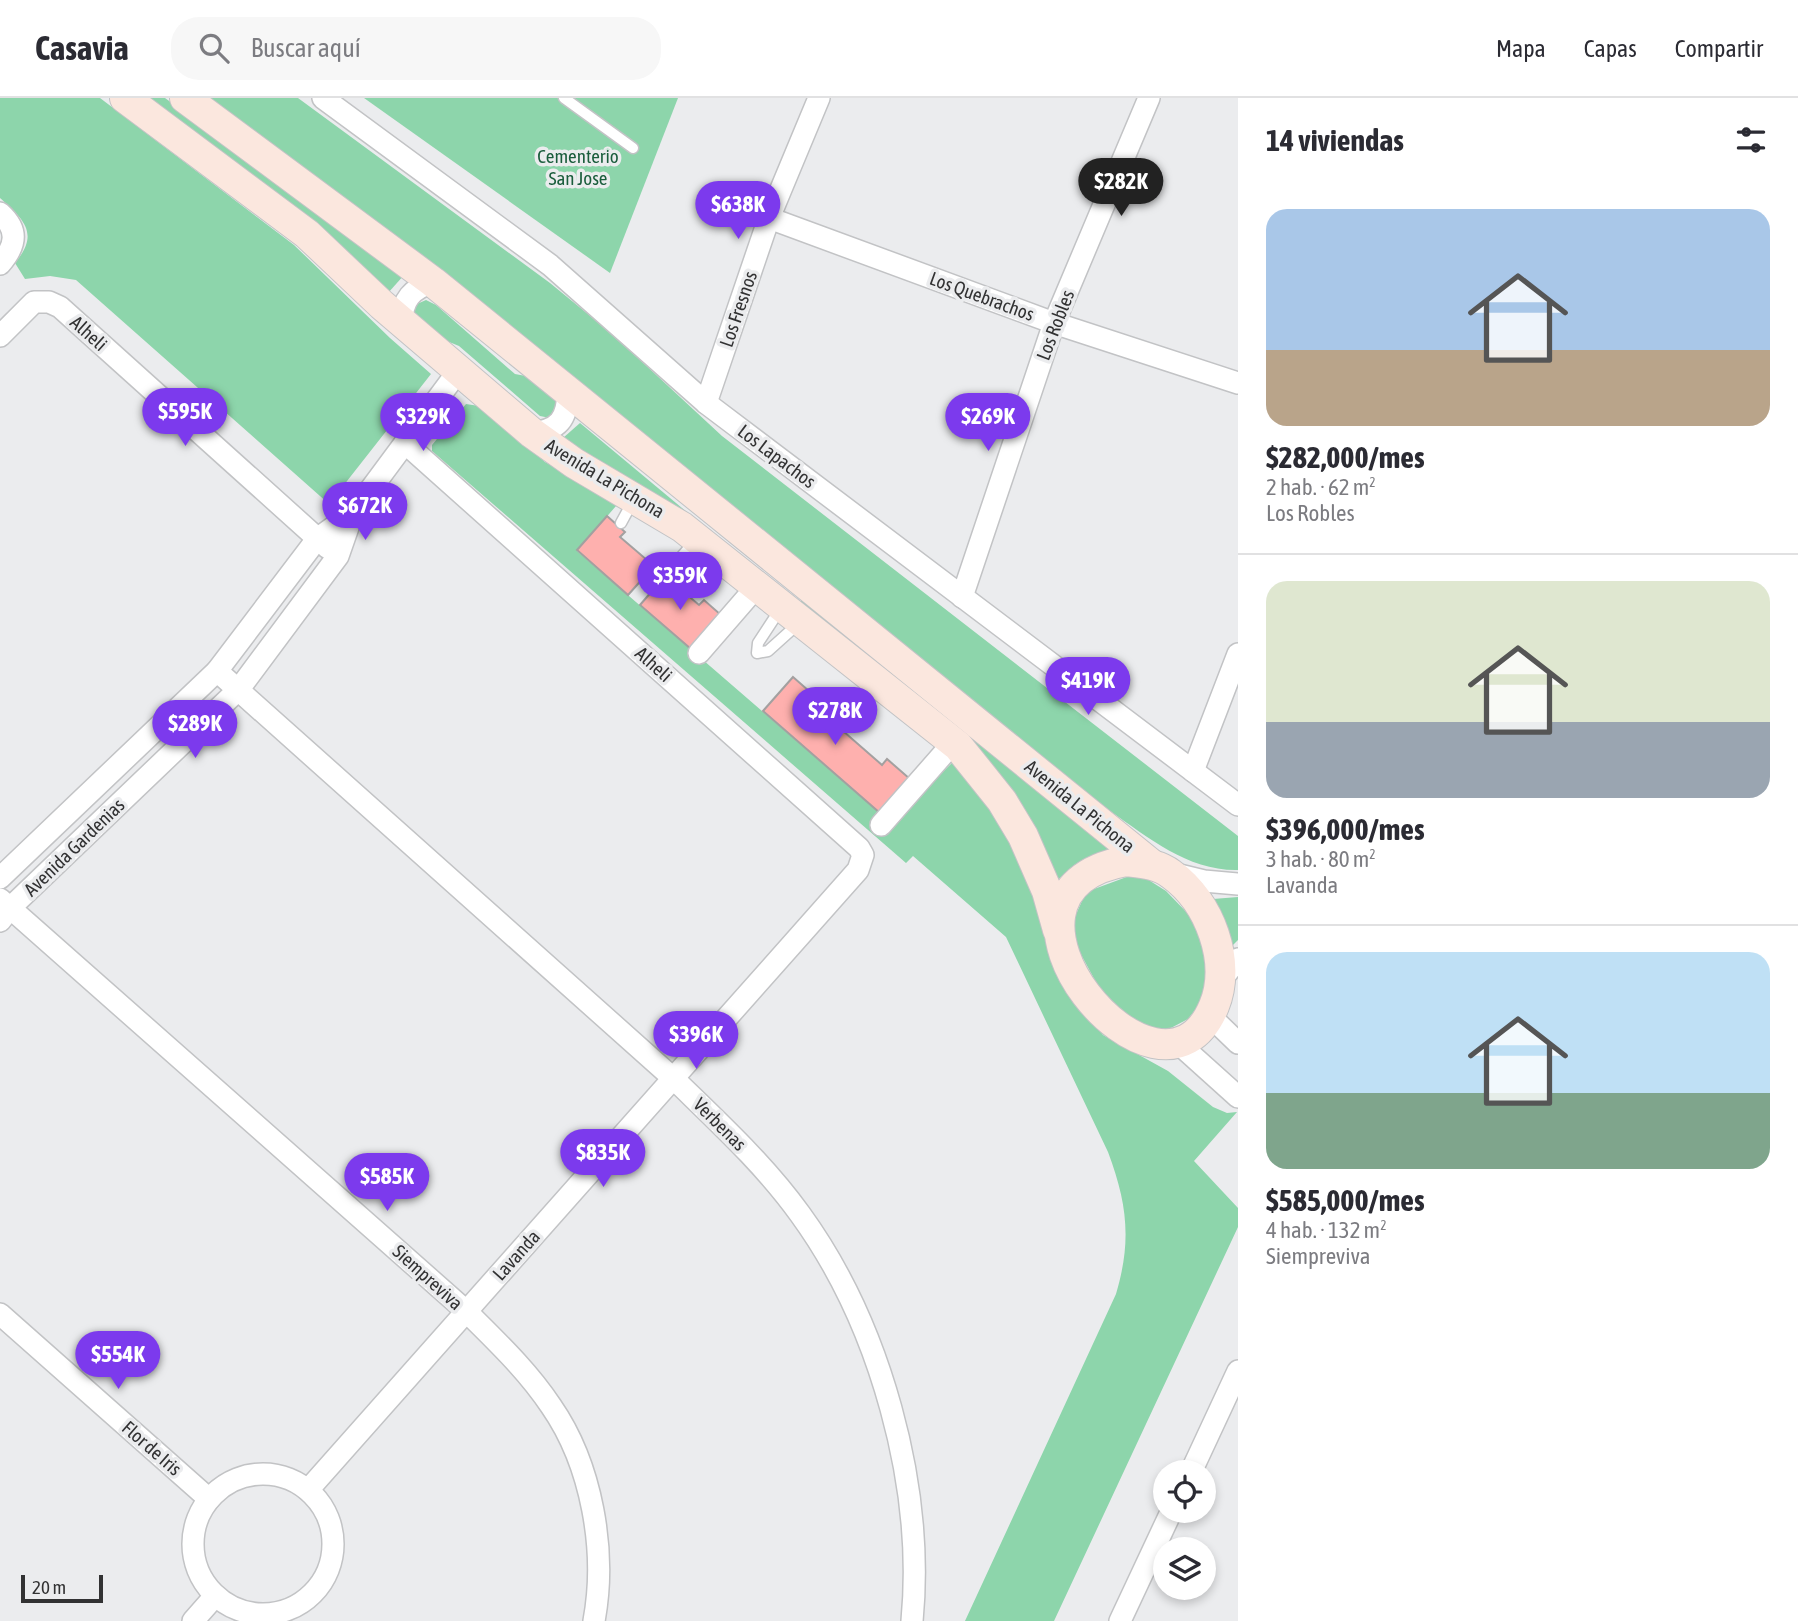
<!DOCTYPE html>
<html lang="es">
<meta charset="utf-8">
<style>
body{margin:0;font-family:"Asap Condensed",sans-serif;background:#f7f7f7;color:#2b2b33;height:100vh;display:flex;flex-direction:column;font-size:26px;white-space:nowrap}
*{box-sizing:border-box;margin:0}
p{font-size:23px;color:#7c7c81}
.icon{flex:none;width:38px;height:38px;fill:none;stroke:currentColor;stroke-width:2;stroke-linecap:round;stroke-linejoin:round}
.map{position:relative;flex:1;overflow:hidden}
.details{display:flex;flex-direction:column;background:#fff;width:560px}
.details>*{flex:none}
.tools{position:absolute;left:1153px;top:1362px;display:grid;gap:14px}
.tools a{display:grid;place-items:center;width:63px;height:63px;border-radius:50%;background:#fff;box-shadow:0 4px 10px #0003;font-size:35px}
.scale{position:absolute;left:21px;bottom:18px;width:82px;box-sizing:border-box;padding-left:7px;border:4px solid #323233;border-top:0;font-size:19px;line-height:24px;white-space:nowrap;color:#323233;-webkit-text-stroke:5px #ebecee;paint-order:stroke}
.price{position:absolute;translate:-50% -60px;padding:0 16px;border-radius:24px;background:#7c3aed;color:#fff;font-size:23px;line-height:46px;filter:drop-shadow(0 2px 4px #0008)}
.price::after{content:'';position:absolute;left:50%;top:42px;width:21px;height:16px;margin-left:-10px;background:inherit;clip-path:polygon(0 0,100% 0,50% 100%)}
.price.selected{background:#222;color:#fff}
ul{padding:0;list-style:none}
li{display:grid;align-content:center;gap:14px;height:371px;padding:0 28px}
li+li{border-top:2px solid #e1e1e2}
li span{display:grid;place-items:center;height:217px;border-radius:21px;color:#555}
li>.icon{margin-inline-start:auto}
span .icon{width:126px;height:126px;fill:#fffc;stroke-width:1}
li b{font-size:30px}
h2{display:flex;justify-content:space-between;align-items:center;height:84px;padding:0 28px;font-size:30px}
header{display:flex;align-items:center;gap:42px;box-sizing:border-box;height:98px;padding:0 35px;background:#fff;border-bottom:2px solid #e1e1e2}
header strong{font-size:33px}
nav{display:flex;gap:38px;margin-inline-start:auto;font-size:24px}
.search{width:490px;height:63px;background:#f7f7f7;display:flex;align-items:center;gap:18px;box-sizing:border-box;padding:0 24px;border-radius:28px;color:#7c7c81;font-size:26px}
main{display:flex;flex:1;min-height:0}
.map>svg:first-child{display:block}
.green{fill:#8dd5ab}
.building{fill:#feb0ae;stroke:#a3a0a0;stroke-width:2}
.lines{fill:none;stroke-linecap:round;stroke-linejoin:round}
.lane-casing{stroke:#c2c3c5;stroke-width:13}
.street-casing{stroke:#c2c3c5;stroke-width:24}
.secondary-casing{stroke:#c2c3c5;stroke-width:32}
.lane{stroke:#fff;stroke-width:10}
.street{stroke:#fff;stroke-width:21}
.secondary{stroke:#fbe7de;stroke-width:30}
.labels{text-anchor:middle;stroke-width:7;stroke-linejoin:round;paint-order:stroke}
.park-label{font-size:19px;fill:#1a5d3c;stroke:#ebecee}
.street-label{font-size:19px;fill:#323233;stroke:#ebecee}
</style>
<header>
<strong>Casavia</strong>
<div class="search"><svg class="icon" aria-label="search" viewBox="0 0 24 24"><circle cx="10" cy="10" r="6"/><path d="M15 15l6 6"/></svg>Buscar aquí</div>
<nav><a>Mapa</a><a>Capas</a><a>Compartir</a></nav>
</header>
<main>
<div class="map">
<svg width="1238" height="1523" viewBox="0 0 1238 1523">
<rect width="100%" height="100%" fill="#ebecee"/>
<g class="green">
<path d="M0 0H100L294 147 390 240 431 276 329 406 76 182 50 178 25 181 15 165C40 135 24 122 0 100Z"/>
<polygon points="144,0 165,0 405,176 388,195"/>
<path d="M209 0H298L550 185 611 235 722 338 1238 738V772C1188 773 1149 740 1110 713Z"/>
<polygon points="364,0 678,0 610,175"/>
<polygon points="426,202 436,207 515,276 531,279 559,305 550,320 540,318 459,248 442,241 413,217 417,206"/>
<path d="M466 306 479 308 545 364 621 406 619 409 616 408 577 453 880 715 928 688 953 664 986 702 1019 757 1041 818 1059 877 1074 906 1086 912 1103 937 1168 973 1213 1009 1227 1015 1237 1014 1194 1063 1238 1110V1129L1054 1523H965L1116 1196C1132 1142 1127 1105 1108 1054L1006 839 913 758 906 765 432 353V347Z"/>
<polygon points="580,325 688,415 586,358 563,340"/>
<path d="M803 501 1116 752C1090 755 1076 763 1058 782L1009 691 982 654 799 505Z"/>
<polygon points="1132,777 1147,781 1166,793 1196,824 1201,836 1207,878 1202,903 1188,921 1169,931 1145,930 1104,899 1078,851 1073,823 1086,794"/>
<polygon points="1238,799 1238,842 1232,848 1213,801"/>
</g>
<g class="building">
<polygon points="607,418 625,434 620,439 654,468 628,497 577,452"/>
<polygon points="665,478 699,507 704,502 721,517 691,551 640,507"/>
<polygon points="793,579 817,600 812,606 882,667 887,661 910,681 880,715 763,613"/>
</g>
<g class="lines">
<g class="lane-casing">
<g id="lane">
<polyline points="564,0 633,50"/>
<polyline points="621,425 634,401"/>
<polyline points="682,458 695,443"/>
<polyline points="781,510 758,545 757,555 768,553 798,526"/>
<polyline points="858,606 875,586"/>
</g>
</g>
<g class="street-casing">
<g id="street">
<polyline points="323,0 550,167 706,305 1238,707"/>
<path d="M0 115C19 132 16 148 0 166"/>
<polyline points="769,120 1054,225 1238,285"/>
<path d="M402 224C402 201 412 191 433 184"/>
<polyline points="0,238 34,204 49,204 60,209 328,450"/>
<polyline points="706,305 769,120 819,0"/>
<path d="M532 335C559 332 567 321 568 295"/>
<polyline points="962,499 1054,225 1149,0"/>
<polyline points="699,555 757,488"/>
<path d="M217 573 674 981C718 1024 764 1066 800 1116 880 1226 925 1388 912 1523"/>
<polyline points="1193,673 1238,556"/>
<polyline points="881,727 953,645"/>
<polyline points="1171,775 1204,783 1238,786"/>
<polyline points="0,780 217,573 317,441 353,415"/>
<path d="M0 801 466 1213C496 1243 527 1272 551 1308 592 1367 607 1453 594 1523"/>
<polyline points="0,823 10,810 239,591 338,458 353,415 459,272"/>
<polyline points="1222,881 1238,861"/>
<polyline points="1210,918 1238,945"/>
<polyline points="1178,945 1238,999"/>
<polyline points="0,1216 209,1401"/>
<polyline points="1191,1374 1238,1273"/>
<circle cx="263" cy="1446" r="70"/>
<polyline points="308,1392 858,772 863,757 859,750 405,345"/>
<polyline points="193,1523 215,1498"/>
<polyline points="1120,1523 1172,1412"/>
</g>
</g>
<g class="secondary-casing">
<g id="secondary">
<polyline points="125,0 307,136 382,207 532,335 574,365 682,429 958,648 1002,703 1023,738 1047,793 1058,832"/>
<polyline points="185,0 433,184 1151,766"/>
<path d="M1126 763C1142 765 1158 766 1171 776 1210 804 1232 864 1214 908 1161 1039 955 794 1126 763Z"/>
</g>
</g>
<use href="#lane" class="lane"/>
<use href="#street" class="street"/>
<use href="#secondary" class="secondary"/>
</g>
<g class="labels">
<g class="park-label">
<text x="578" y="65">Cementerio<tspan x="578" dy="22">San Jose</tspan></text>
</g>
<g class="street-label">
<text transform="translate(982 198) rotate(20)" y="7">Los Quebrachos</text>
<text transform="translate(738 211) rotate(-71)" y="7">Los Fresnos</text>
<text transform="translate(1055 227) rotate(-69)" y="7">Los Robles</text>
<text transform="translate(89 235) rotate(42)" y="7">Alheli</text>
<text transform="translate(777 358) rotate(37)" y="7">Los Lapachos</text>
<text transform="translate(605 380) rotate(31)" y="7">Avenida La Pichona</text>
<text transform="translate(654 566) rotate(42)" y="7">Alheli</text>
<text transform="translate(1080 708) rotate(39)" y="7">Avenida La Pichona</text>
<text transform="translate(74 749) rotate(-44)" y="7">Avenida Gardenias</text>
<text transform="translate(720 1026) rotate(45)" y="7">Verbenas</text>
<text transform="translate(516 1157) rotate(-48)" y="7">Lavanda</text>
<text transform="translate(428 1179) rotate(42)" y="7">Siempreviva</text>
<text transform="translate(152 1350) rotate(41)" y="7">Flor de Iris</text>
</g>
</g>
</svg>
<div class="tools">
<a><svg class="icon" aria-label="locate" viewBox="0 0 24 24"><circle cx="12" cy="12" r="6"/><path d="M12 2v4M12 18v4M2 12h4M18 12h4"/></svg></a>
<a><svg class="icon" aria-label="layers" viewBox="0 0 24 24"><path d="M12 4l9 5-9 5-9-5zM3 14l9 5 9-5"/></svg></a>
</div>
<div class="scale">20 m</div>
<b class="price selected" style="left:1121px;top:120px">$282K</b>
<b class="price" style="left:738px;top:143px">$638K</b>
<b class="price" style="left:185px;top:350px">$595K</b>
<b class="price" style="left:423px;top:355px">$329K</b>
<b class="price" style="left:988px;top:355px">$269K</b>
<b class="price" style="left:365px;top:444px">$672K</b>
<b class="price" style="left:680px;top:514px">$359K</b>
<b class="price" style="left:1088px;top:619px">$419K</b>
<b class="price" style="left:835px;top:649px">$278K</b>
<b class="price" style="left:195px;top:662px">$289K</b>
<b class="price" style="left:696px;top:973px">$396K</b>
<b class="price" style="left:603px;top:1091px">$835K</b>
<b class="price" style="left:387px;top:1115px">$585K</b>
<b class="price" style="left:118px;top:1293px">$554K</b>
</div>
<section class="details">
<h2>14 viviendas<svg class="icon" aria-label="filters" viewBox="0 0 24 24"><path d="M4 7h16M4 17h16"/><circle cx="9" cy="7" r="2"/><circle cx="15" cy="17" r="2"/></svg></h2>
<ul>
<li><span style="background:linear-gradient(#a9c7e8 65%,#b9a48a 0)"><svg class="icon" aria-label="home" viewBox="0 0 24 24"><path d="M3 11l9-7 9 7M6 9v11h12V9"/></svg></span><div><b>$282,000/mes</b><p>2 hab. · 62 m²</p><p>Los Robles</p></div></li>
<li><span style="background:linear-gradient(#dfe7d0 65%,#9aa5b1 0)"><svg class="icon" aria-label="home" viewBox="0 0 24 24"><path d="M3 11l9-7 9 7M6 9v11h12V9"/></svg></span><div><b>$396,000/mes</b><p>3 hab. · 80 m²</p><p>Lavanda</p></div></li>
<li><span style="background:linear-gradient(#bfe0f5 65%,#7fa58c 0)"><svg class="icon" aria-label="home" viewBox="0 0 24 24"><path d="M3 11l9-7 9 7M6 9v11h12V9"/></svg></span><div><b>$585,000/mes</b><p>4 hab. · 132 m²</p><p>Siempreviva</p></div></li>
</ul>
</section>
</main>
